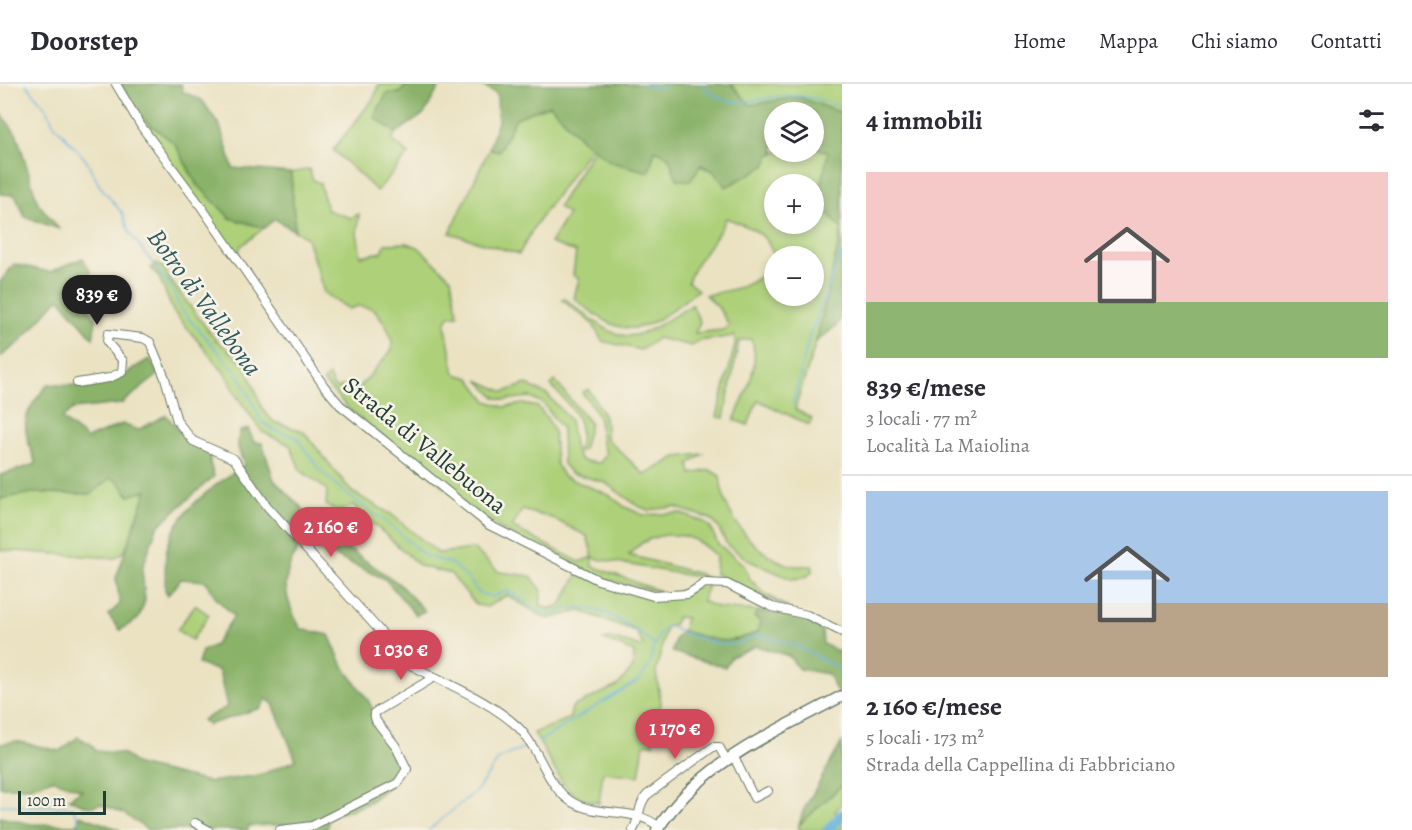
<!DOCTYPE html>
<html lang="it">
<meta charset="utf-8">
<style>
body{margin:0;font-family:Alegreya,serif;background:#f2f2f3;color:#2b2b33;height:100vh;display:flex;flex-direction:column;font-size:22px;white-space:nowrap}
*{box-sizing:border-box;margin:0}
p{font-size:20px;color:#7c7c81}
.icon{flex:none;width:33px;height:33px;fill:none;stroke:currentColor;stroke-width:2;stroke-linecap:round;stroke-linejoin:round}
.map{position:relative;flex:1;overflow:hidden}
.panel{display:flex;flex-direction:column;background:#fff;width:570px}
.panel>*{flex:none}
.buttons{position:absolute;left:764px;top:18px;display:grid;gap:12px}
.buttons a{display:grid;place-items:center;width:60px;height:60px;border-radius:50%;background:#fff;box-shadow:0 3px 9px #0003;font-size:30px}
.scale{position:absolute;left:18px;bottom:15px;width:88px;box-sizing:border-box;padding-left:6px;border:3px solid #1f3d34;border-top:0;font-size:16px;line-height:21px;white-space:nowrap;color:#1f3d34;-webkit-text-stroke:4px #f7f3e8;paint-order:stroke}
.price{position:absolute;translate:-50% -51px;padding:0 14px;border-radius:21px;background:#d1495b;color:#fff;font-size:20px;line-height:39px;filter:drop-shadow(0 2px 3px #0008)}
.price::after{content:'';position:absolute;left:50%;top:36px;width:18px;height:14px;margin-left:-9px;background:inherit;clip-path:polygon(0 0,100% 0,50% 100%)}
.price.active{background:#222;color:#fff}
ul{padding:0;list-style:none}
li{display:grid;align-content:center;gap:12px;height:318px;padding:0 24px}
li+li{border-top:2px solid #e1e1e2}
li span{display:grid;place-items:center;height:186px;border-radius:0px;color:#555}
li>.icon{margin-inline-start:auto}
span .icon{width:108px;height:108px;fill:#fffc;stroke-width:1}
li b{font-size:26px}
h2{display:flex;justify-content:space-between;align-items:center;height:72px;padding:0 24px;font-size:26px}
header{display:flex;align-items:center;gap:36px;box-sizing:border-box;height:84px;padding:0 30px;background:#fff;border-bottom:2px solid #e1e1e2}
header strong{font-size:28px}
nav{display:flex;gap:33px;margin-inline-start:auto;font-size:21px}
main{display:flex;flex:1;min-height:0}
.map>svg:first-child{display:block}
.green{fill:#add079;stroke:#668656;stroke-width:1.5;fill-rule:evenodd}
.forest{fill:#8ab269;stroke:#54784e;stroke-width:1.5}
.lines{fill:none;stroke-linecap:round;stroke-linejoin:round}
.stream{stroke:#62b0dc;stroke-width:1.5}
.river{stroke:#62b0dc;stroke-width:10}
.minor-casing{stroke:#676;stroke-width:10}
.major-casing{stroke:#676;stroke-width:13}
.minor{stroke:#fff;stroke-width:8}
.major{stroke:#fff;stroke-width:10}
.labels{text-anchor:middle;stroke-width:5;stroke-linejoin:round;paint-order:stroke}
.street-label{font-size:24px;fill:#1f3d34;stroke:#f7f3e8}
.water-label{font-size:26px;font-style:italic;fill:#305a5e;stroke:#f7f3e8}
</style>
<header>
<strong>Doorstep</strong>
<nav><a>Home</a><a>Mappa</a><a>Chi siamo</a><a>Contatti</a></nav>
</header>
<main>
<div class="map">
<svg width="842" height="746" viewBox="0 0 842 746">
<rect width="100%" height="100%" fill="#f7f3e8"/>
<filter id="ink" filterUnits="userSpaceOnUse"><feTurbulence type="fractalNoise" baseFrequency=".0167" numOctaves="2"/><feDisplacementMap in="SourceGraphic" scale="12" xChannelSelector="R" yChannelSelector="G"/><feConvolveMatrix kernelMatrix="1 2 1 2 8 2 1 2 1" color-interpolation-filters="sRGB"/></filter>
<filter id="wash" filterUnits="userSpaceOnUse"><feTurbulence type="fractalNoise" baseFrequency=".008" numOctaves="4" result="noise"/><feDisplacementMap in="SourceGraphic" scale="24" xChannelSelector="R" yChannelSelector="G"/><feGaussianBlur stdDeviation="1.35" result="paint"/><feColorMatrix in="noise" values="0 0 0 0 0 0 0 0 0 0 0 0 0 0 0 0 0 1.4 0 .05"/><feComposite in="paint" operator="in"/></filter>
<g filter="url(#wash)">
<rect width="100%" height="100%" fill="#ebe2c2"/>
<g class="green">
<polygon points="379,0 408,0 374,33 396,49 392,56 409,70 377,107 333,66 374,14"/>
<polygon points="731,0 842,0 842,29 798,13 750,21"/>
<polygon points="550,21 582,56 592,62 536,140 519,170 450,149 489,65 499,67 516,34"/>
<polygon points="136,29 175,60 197,102 201,101 230,134 264,144 240,163 237,177"/>
<path d="M813 63 829 67 818 118 842 145 816 258 795 325 812 335 809 341 758 316 748 341 734 336C744 313 762 280 751 255L739 257 724 334 717 333 736 257 734 252 699 257 692 262 658 254 641 266 602 257 593 240 562 216 564 214C627 263 625 263 692 221L700 238 695 249 723 246 729 241 718 223 705 211C736 205 753 204 774 179V212H813V172L774 174C769 148 749 143 726 134 717 158 696 173 688 198L698 206C644 248 631 262 574 214L579 195 573 191 576 168 550 159 568 130 558 123 594 64 611 78 649 87 655 66 713 87 777 68H813ZM774 100H813V140H774Z"/>
<path d="M309 85 313 96 320 99 327 126 351 134 359 130 357 149 361 172 382 168 385 160 407 159 418 163 451 194 458 231 449 232 445 240 455 290 470 294 487 317 504 323 523 320 538 323 547 334 554 348 556 379 563 392 609 411 625 423 643 431 679 429 704 438 710 443 718 460 744 481 750 495 764 509 790 525 715 490 716 472C710 467 704 461 697 457 674 445 644 451 629 471L700 490 708 495 593 474 592 482 660 507 658 508 604 495 504 447 470 424 349 325 323 297 329 292 332 300 337 305 343 302 357 306 392 266C394 251 383 236 374 225L358 222 349 225 324 209 307 154 295 147 291 89ZM522 426 552 434 587 452 593 473 579 478 512 443Z"/>
<path d="M156 179 164 184 170 196 215 255 245 280 263 326 274 338 303 347 352 408 391 430 438 469 474 465 499 488 531 492 542 507 540 520 548 525 561 521 578 490 654 513 708 501 702 517 718 524 758 527 755 533 760 537 758 548C723 563 717 556 682 547L686 534 677 533 674 540 666 543 656 588 661 619 653 660H644L639 692 603 688 599 719 577 713 563 700 534 649 570 634 572 623 617 602 633 584 634 568 604 556 612 554 640 563 643 561 636 547 581 527 547 535 507 511 487 523 476 521 451 490 420 482 353 421 339 428 326 421 327 406 300 386 290 361 262 348 236 311 226 291 173 227 159 193 151 184Z"/>
<path d="M478 296 504 308 526 300 548 311 570 336 575 366 579 365C585 331 571 325 551 301L555 297 590 339 583 366 576 369 582 377 600 379 606 370C599 357 602 346 598 333 595 323 588 316 582 309L588 305C599 321 608 334 606 354L645 391 676 373 703 370 689 380 691 390 710 386 720 392C723 431 752 468 789 481 796 483 805 481 813 482L812 488 804 494 791 495 750 477 727 461 718 443 711 435 675 423 648 426 638 422 604 398 571 389 563 380 562 345 543 319 529 313 504 316 495 313Z"/>
<polygon points="111,394 119,398 129,412 147,406 125,467 115,474 0,466 0,415 33,409 91,410"/>
<polygon points="195,521 209,531 192,556 177,546"/>
<polygon points="842,701 842,720 835,727 842,737 842,746 799,746 799,741"/>
</g>
<g class="forest">
<polygon points="119,0 181,0 183,8 202,16 220,42 233,84 291,89 295,147 275,135 264,144 230,134 197,100 175,60 136,29"/>
<polygon points="408,0 441,0 424,30 396,49 374,33 387,9 400,9"/>
<polygon points="479,0 731,0 750,21 798,13 842,29 842,231 836,242 816,258 842,145 818,118 828,68 813,63 813,28 774,28 774,68 777,68 770,71 765,82 726,103 713,87 701,81 690,97 677,95 668,72 655,66 649,88 611,78 582,56 550,21 516,34 499,67 489,65 498,37 497,10"/>
<polygon points="0,28 17,51 38,119 59,145 25,133 15,111 0,110"/>
<polygon points="83,174 91,189 75,201 96,236 93,254 59,214 19,259 0,273 0,198 14,180 50,188"/>
<path d="M150 275 158 291 121 320 73 325 62 335 87 355 122 340 138 346 166 331 188 357 211 366 210 379 214 392 157 443 142 485 145 517 138 535 120 546 108 531 120 520 116 494 147 406 129 412 119 398 111 394 91 410 33 409 0 415V391L36 380C21 339 20 334 48 300 71 302 95 304 116 295 128 290 137 281 150 275Z"/>
<path d="M248 344 254 358 262 359 274 396 310 432 307 434 333 458 353 468 398 499 425 527 416 531 385 495 322 466 290 439 282 443 300 462C279 491 284 516 301 545L329 551 343 582 368 616 403 684C386 709 360 730 329 730L327 746H302L298 740 248 742V746H148L123 729 100 720 90 723 68 715 82 706 52 695 31 703H0V660L16 657 60 667 78 653 91 660 96 667 124 670 137 681 209 698 260 691 296 676 273 620 266 615 261 624 208 641 202 636 227 623 219 587 198 580 202 567 215 561 234 532 216 514 206 497 181 495 168 511 165 506C166 493 164 478 167 465 177 425 213 403 244 381L238 363 239 348Z"/>
<path d="M758 527 800 532 822 547 823 560 842 569V607L838 610 828 590 799 585 789 572 756 562 731 573 725 583 672 568 675 555 682 547C717 556 723 563 758 548L760 537 754 533Z"/>
<polygon points="842,658 842,701 799,741 803,727"/>
<polygon points="80,731 120,746 0,746 0,733 31,740 77,741"/>
</g>
<g class="lines">
<g class="stream">
<path d="M26 0 47 25 53 39 86 76 99 101 123 130 129 148 170 202 182 227 240 292 262 338 275 346 296 353 319 385 346 410 388 439 425 472 452 480 467 493 479 509 493 513 507 507 548 531C555 529 563 525 571 524 598 520 637 544 655 562L660 549 669 542 681 548 718 560H737L759 551 795 561 840 585 842 591"/>
<path d="M643 0C652 5 660 6 669 0"/>
<path d="M702 0C726 31 756 12 788 12 807 11 825 16 842 24"/>
<polyline points="793,320 809,254 842,167"/>
<polyline points="538,658 639,596 649,582 654,563"/>
<polyline points="0,721 73,723 83,746"/>
<polyline points="429,746 477,706 499,675 525,663"/>
</g>
<polyline class="river" points="828,746 842,730"/>
</g>
</g>
<g filter="url(#ink)">
<g class="lines">
<g class="minor-casing">
<g id="minor">
<polyline points="116,0 141,42 200,121 324,302 340,321 489,441 598,496 653,512 688,510 705,499 727,500 772,523 807,531 842,548"/>
<path d="M77 299 109 294 122 288 123 277 107 258 108 250 143 254 150 258 165 294 177 337 193 357 234 375 267 422 388 556 396 573C434 595 488 614 519 644 540 665 547 703 572 718 599 734 634 722 659 743"/>
<polyline points="733,671 754,714 768,707"/>
<polyline points="195,739 208,746"/>
<polyline points="280,746 312,742 398,699 407,685 395,661 376,637 374,629 433,594"/>
<path d="M633 746C640 735 638 720 647 711L713 663H719L726 675"/>
</g>
</g>
<g class="major-casing">
<path id="major" d="M657 746C701 678 773 649 842 612"/>
</g>
<use href="#minor" class="minor"/>
<use href="#major" class="major"/>
</g>
</g>
<g class="labels">
<g class="street-label">
<text transform="translate(425 361) rotate(39)" y="8">Strada di Vallebuona</text>
</g>
<g class="water-label">
<text transform="translate(205 218) rotate(54)" y="9">Botro di Vallebona</text>
</g>
</g>
</svg>
<div class="buttons">
<a><svg class="icon" aria-label="layers" viewBox="0 0 24 24"><path d="M12 4l9 5-9 5-9-5zM3 14l9 5 9-5"/></svg></a>
<a>+</a>
<a>−</a>
</div>
<div class="scale">100 m</div>
<b class="price active" style="left:97px;top:242px">839 €</b>
<b class="price" style="left:331px;top:474px">2 160 €</b>
<b class="price" style="left:401px;top:597px">1 030 €</b>
<b class="price" style="left:675px;top:676px">1 170 €</b>
</div>
<section class="panel">
<h2>4 immobili<svg class="icon" aria-label="filters" viewBox="0 0 24 24"><path d="M4 7h16M4 17h16"/><circle cx="9" cy="7" r="2"/><circle cx="15" cy="17" r="2"/></svg></h2>
<ul>
<li><span style="background:linear-gradient(#f6c9c9 70%,#8fb573 0)"><svg class="icon" aria-label="home" viewBox="0 0 24 24"><path d="M3 11l9-7 9 7M6 9v11h12V9"/></svg></span><div><b>839 €/mese</b><p>3 locali · 77 m²</p><p>Località La Maiolina</p></div></li>
<li><span style="background:linear-gradient(#a9c7e8 60%,#b9a48a 0)"><svg class="icon" aria-label="home" viewBox="0 0 24 24"><path d="M3 11l9-7 9 7M6 9v11h12V9"/></svg></span><div><b>2 160 €/mese</b><p>5 locali · 173 m²</p><p>Strada della Cappellina di Fabbriciano</p></div></li>
</ul>
</section>
</main>
